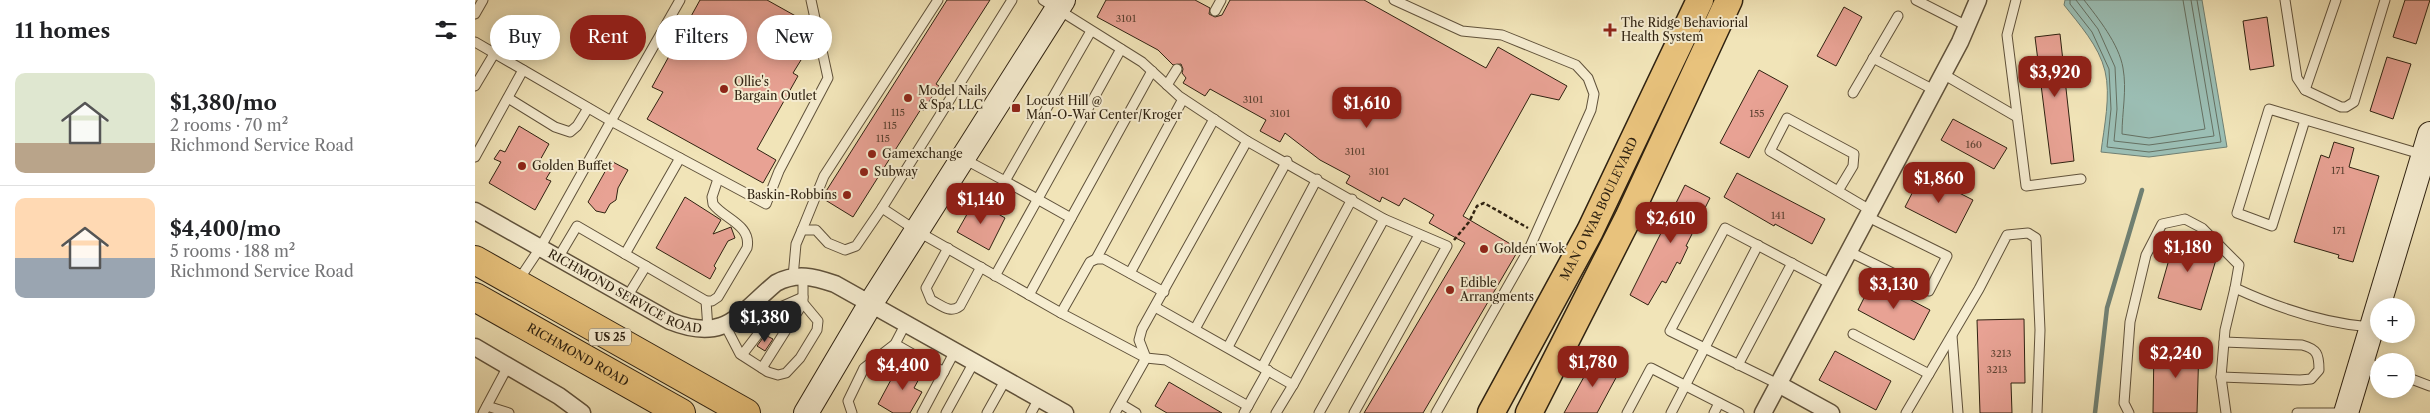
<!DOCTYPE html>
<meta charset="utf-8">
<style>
body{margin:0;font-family:"Libre Caslon Text",serif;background:#f2f2f2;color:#202124;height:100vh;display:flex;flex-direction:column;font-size:19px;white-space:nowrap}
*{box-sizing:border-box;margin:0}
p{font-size:16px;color:#757577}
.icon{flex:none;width:28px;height:28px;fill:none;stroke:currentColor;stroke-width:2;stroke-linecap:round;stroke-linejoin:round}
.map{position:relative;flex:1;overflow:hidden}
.panel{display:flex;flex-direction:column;background:#fff;width:475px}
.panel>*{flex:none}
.banner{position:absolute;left:15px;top:15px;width:475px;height:45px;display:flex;gap:10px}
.fabs{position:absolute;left:1895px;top:298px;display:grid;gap:10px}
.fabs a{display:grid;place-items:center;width:45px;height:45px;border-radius:50%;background:#fff;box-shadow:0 2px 12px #0003;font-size:25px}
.price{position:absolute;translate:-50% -42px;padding:0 11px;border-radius:10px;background:#8f2418;color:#fff;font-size:16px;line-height:32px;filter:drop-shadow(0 1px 2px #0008)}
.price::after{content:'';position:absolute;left:50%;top:30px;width:15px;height:11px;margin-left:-8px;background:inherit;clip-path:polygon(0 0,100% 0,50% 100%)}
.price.selected{background:#222;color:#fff}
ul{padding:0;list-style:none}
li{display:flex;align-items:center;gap:15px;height:125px;padding:0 15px}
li+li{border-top:1px solid #e0e0e0}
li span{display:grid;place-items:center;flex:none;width:140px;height:100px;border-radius:10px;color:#555}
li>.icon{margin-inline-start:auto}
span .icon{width:60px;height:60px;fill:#fffc;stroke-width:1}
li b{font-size:21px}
h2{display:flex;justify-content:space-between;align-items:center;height:60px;padding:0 15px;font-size:21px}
.pill{padding:0 18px;border-radius:22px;background:#fff;box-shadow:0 2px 12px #0003;font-size:18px;line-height:45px}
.pill.selected{background:#8f2418;color:#fff}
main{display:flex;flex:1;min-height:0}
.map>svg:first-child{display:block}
.water{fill:#9bbeb4;stroke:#708073}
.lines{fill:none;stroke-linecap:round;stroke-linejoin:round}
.shore{stroke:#657062;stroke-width:1}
.stream{stroke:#708073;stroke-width:4.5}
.building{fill:#e8a294;stroke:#2f2211}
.lane-casing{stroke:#60523b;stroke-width:11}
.street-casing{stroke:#60523b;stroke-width:19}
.secondary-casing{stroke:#2f2211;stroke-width:26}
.primary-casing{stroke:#2f2211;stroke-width:29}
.highway-casing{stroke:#2f2211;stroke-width:30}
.path{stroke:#2f2211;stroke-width:2.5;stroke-dasharray:4 2.5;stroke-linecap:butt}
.lane{stroke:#f6edd1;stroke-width:9}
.street{stroke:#f6edd1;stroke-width:16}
.secondary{stroke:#f6edd1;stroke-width:24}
.primary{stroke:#e8c27c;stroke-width:26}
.highway{stroke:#e8c27c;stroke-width:28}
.poi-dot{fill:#8f2418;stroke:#f6edd1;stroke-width:2}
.labels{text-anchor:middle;stroke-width:4;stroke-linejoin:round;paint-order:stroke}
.number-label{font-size:10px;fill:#5d4232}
.shield{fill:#f6edd1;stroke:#6b5f4b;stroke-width:1}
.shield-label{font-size:11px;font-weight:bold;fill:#2f2211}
.poi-label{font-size:12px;fill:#2f2211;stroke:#f6edd1;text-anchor:start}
.street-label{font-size:12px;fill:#2f2211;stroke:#f6edd1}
</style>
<main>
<section class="panel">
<h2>11 homes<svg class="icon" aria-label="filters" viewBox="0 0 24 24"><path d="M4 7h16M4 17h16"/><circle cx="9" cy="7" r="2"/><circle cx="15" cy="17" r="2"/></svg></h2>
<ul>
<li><span style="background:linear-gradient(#dfe7d0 70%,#b9a48a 0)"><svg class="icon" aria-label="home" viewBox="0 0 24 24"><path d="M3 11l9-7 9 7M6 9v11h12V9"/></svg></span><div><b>$1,380/mo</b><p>2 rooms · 70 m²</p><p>Richmond Service Road</p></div></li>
<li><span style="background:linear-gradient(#ffd9b3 60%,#9aa5b1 0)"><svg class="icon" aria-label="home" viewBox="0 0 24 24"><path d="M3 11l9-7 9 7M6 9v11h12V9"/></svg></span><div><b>$4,400/mo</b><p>5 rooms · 188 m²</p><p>Richmond Service Road</p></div></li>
</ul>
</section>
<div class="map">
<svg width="1955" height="413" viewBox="0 0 1955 413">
<rect width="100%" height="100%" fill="#f1e4b8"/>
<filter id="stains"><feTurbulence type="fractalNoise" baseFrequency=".004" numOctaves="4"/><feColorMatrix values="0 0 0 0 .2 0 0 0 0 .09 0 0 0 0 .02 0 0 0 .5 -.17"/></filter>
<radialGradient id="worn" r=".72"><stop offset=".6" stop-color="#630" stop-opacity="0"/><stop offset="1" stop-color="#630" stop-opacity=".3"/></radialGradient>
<path class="water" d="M1590 0H1727L1752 147 1674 157 1626 152C1629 127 1636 96 1630 71 1624 46 1604 24 1589 5Z"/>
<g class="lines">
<g class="shore">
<polyline points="1595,0 1595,4 1617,32 1634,69 1636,109 1632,147 1674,152 1746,142 1722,0"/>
<polyline points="1601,0 1623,29 1640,67 1642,109 1639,141 1674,145 1739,136 1716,0"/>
<path d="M1609 0C1623 18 1644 44 1648 68 1652 90 1647 112 1647 134L1674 138 1730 129 1708 0"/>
</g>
<polyline class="stream" points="1620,413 1632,308 1667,190"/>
</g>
<g class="building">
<polygon points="225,0 292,0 335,24 336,27 319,56 326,60 318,73 323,76 282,149 301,160 288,183 172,119 188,92 177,87"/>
<polygon points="472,0 515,0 461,84 464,86 448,111 446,109 378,217 347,198 348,196"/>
<polygon points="631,0 720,0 735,8 734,14 740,17 747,15 755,0 889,0 1011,68 1023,47 1092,86 1084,100 1056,94 988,216 1044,249 948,413 889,413 990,243 954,223 959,215 929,198 924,206 907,197 905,202 871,183 875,176 845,160 810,133 805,142 785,131 791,120 735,89 730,96 708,83 711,78 707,73 708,69 706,64 698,65 683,50 622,17"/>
<polygon points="1930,0 1955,0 1941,44 1918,37"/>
<polygon points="1369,7 1387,17 1361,66 1342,56"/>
<polygon points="1792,17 1799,66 1775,70 1768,21"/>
<polygon points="1585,34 1599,161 1576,164 1560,37"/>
<polygon points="1912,57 1936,64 1918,119 1895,111"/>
<polygon points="1284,70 1313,86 1274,158 1245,143"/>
<polygon points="1478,119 1532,148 1519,169 1466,140"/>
<polygon points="44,126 74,144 64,162 77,169 71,179 76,181 60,210 14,183 26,162 19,159 25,150 30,152"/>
<polygon points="1859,142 1879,148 1874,167 1904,176 1878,262 1863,258 1864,255 1819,242 1846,155 1854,158"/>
<polygon points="136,161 153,170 143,188 141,200 135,204 130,213 121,211 113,202"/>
<polygon points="1262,173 1350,219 1337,244 1300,224 1299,226 1249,197"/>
<polygon points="1447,174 1498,200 1481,233 1430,207"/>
<polygon points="1210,185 1235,198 1211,246 1213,247 1205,264 1202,262 1191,283 1187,281 1173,305 1155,295"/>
<polygon points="210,197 246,220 238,234 256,227 260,238 253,241 239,266 241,268 235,279 181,248"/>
<polygon points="500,200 530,218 514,250 482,232"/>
<polygon points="1701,235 1736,245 1743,253 1726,310 1683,298"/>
<polygon points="1398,280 1455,310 1439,340 1383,310"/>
<polygon points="1549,319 1550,383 1536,383 1537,413 1505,413 1502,320"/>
<polygon points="290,335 298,339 290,351 282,346"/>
<polygon points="1679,344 1724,345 1722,413 1678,413"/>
<polygon points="1360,351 1416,381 1401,410 1344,380"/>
<polygon points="1121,355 1141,369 1138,374 1142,376 1136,387 1122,413 1089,413"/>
<polygon points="436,360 450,368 439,388 447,392 435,413 418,413 403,404 418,376 425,380"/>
<polygon points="694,382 747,413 692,413 680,406"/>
</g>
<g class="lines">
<g class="lane-casing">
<g id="lane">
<polyline points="568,0 667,62 704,96 772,141 909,219 972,246 879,413"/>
<polyline points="919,0 987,31 1027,35 1101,65 1113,78 1119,94 1116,110 1054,249 961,413"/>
<polyline points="1441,0 1492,26"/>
<polyline points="1541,0 1532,35 1551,186 1606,179"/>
<polyline points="1810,0 1822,78 1830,90 1861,0"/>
<polyline points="740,11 746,0"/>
<polyline points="0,14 8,0"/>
<polyline points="0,42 136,121 205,0"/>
<polyline points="1398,58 1459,90"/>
<polyline points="1468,74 1542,117"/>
<polyline points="692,85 702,69"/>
<polyline points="0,86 19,54"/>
<polyline points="1830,90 1866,107 1871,107 1879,102 1910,0"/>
<polyline points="1378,93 1423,16"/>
<polyline points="33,98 80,127 95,132 102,126 113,108"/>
<polyline points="1830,120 1797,226 1762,213 1794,109 1949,155"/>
<polyline points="0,157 48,70"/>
<polyline points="489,159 530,181 616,31"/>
<polyline points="530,181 596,218 554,295"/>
<polyline points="1363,191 1378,166 1379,154 1312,118 1295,151 1395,210"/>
<polyline points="407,208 442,231 586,313 671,358 691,360 773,406"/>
<polyline points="596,218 677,71"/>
<polyline points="327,230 349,176 463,0"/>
<path d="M473 248 451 288 456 300C466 305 475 314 485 306L506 267"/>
<polyline points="1373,251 1454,291 1472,256 1391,216"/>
<polyline points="150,254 205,158"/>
<path d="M83 258 102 226 231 301H237L243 297 272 248C277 225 249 219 238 204L237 197 243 179"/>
<polyline points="621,259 708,99"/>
<polyline points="655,273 739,119"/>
<polyline points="520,276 646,49"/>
<polyline points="318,277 321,244 327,230 341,230 353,243 370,250 381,246 407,208 537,0"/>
<polyline points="43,281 65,248 136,121 291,204 304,171 353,78 336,0"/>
<polyline points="152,297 171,266"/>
<polyline points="231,301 233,329"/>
<polyline points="680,307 818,385 801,413"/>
<polyline points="586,313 615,262 621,259 629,259 689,292"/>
<polyline points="250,325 265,354 293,372 303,375 311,373 325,358 342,330 343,321 328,303 328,275"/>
<polyline points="720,329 812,161"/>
<polyline points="1378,334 1454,374"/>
<polyline points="1477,336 1483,413"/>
<polyline points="420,344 469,372"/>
<polyline points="753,347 842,179"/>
<polyline points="267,355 303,308 328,297"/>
<polyline points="1887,361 1904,367"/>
<polyline points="1263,365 1317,263"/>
<polyline points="787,367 877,199"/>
<polyline points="287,368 328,303"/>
<path d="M1746 377 1825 380 1836 379 1844 370C1844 354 1842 349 1827 345L1749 342"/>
<polyline points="1931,377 1955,386"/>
<polyline points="1303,384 1195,331 1250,228 1356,284"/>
<polyline points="818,385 909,219"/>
<polyline points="646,404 661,413"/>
<polyline points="12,406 34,413"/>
<polyline points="8,413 33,366"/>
<polyline points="377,413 373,401 389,368 420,344 431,323"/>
<polyline points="447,413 480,351"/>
<polyline points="471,413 499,362"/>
<polyline points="512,413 531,379"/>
<polyline points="556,413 564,398"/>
<polyline points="640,413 671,358 664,340 667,329 772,141"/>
<polyline points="769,413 793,370"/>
<polyline points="844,413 944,235"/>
<polyline points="1152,413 1176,368 1264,413"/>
<polyline points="1196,413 1283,245"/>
<polyline points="1239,413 1244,403"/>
<polyline points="1431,413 1504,289 1532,235 1553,233 1561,238 1565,330 1562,413"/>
<path d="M1654 413 1649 403 1655 322 1671 255 1687 224 1710 219 1727 228 1764 265 1760 288C1803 308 1847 323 1895 327"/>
<polyline points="1751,413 1746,377 1750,330 1760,288"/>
<polyline points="1822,413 1871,413"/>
</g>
</g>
<g class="street-casing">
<g id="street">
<path id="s1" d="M0 211 195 321C250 343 263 315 301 283 322 272 339 277 360 284L590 413"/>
<polyline points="0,347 84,396 107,413"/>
<polyline points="1303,384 1356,413"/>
<polyline points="1288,413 1485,42 1503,0"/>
</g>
</g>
<g class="secondary-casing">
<g id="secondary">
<polyline points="331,413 396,303 588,0"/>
<polyline points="1871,413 1955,134"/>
</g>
</g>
<g class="primary-casing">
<g id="primary">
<path id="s2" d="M1016 413 1115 231 1225 0"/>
<polyline points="1054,413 1153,218 1254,0"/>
</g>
</g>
<g class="highway-casing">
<g id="highway">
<polyline points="0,260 271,413"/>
<path id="s3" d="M0 297 206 413"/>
</g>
</g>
<polyline class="path" points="979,240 994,222 1002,206 1009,203 1053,228"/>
<use href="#lane" class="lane"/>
<use href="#street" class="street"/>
<use href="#secondary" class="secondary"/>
<use href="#primary" class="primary"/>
<use href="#highway" class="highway"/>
</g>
<g class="poi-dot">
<path d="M1132.5 22.5h5v5h5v5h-5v5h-5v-5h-5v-5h5z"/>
<circle cx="249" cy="89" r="5"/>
<circle cx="433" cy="98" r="5"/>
<rect x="536" y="103" width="10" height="10" rx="2.5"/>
<circle cx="397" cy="154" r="5"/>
<circle cx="47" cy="166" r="5"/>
<circle cx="389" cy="172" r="5"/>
<circle cx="372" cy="195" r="5"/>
<circle cx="1009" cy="249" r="5"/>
<circle cx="975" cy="290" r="5"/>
</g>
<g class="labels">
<g class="number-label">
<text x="651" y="22">3101</text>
<text x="778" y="103">3101</text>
<text x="423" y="116">115</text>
<text x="805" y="117">3101</text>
<text x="1282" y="117">155</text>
<text x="415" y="129">115</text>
<text x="408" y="142">115</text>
<text x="1499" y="148">160</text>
<text x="880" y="155">3101</text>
<text x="1863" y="174">171</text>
<text x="904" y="175">3101</text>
<text x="1303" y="219">141</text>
<text x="1864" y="234">171</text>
<text x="1526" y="357">3213</text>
<text x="1522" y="373">3213</text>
</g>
<rect class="shield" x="114" y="328.5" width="42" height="17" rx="4"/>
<g class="shield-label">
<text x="135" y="341">US 25</text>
</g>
<g class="poi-label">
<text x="1146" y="27">The Ridge Behaviorial<tspan x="1146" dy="14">Health System</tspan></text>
<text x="259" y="86">Ollie's<tspan x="259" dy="14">Bargain Outlet</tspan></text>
<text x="443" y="95">Model Nails<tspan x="443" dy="14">&amp; Spa, LLC</tspan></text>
<text x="551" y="105">Locust Hill @<tspan x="551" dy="14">Man-O-War Center/Kroger</tspan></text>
<text x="407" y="158">Gamexchange</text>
<text x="57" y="170">Golden Buffet</text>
<text x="399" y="176">Subway</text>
<text x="362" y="199" text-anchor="end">Baskin-Robbins</text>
<text x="1019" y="253">Golden Wok</text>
<text x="985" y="287">Edible<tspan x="985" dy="14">Arrangments</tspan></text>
</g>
<g class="street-label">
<text dy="4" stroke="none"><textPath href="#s2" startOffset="231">MAN O WAR BOULEVARD</textPath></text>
<text dy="4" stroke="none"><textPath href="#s1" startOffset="171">RICHMOND SERVICE ROAD</textPath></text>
<text dy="4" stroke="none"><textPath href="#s3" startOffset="118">RICHMOND ROAD</textPath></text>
</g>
</g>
<rect width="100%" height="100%" filter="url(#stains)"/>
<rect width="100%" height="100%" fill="url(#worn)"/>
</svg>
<div class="fabs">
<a>+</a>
<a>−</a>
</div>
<b class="price" style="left:1580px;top:98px">$3,920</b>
<b class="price" style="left:892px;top:129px">$1,610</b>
<b class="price" style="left:1464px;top:204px">$1,860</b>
<b class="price" style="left:506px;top:225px">$1,140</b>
<b class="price" style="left:1196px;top:244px">$2,610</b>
<b class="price" style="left:1713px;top:273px">$1,180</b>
<b class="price" style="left:1419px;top:310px">$3,130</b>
<b class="price selected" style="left:290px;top:343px">$1,380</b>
<b class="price" style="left:1701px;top:379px">$2,240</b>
<b class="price" style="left:1118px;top:388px">$1,780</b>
<b class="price" style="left:428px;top:391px">$4,400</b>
<div class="banner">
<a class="pill">Buy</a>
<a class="pill selected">Rent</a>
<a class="pill">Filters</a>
<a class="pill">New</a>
</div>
</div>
</main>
